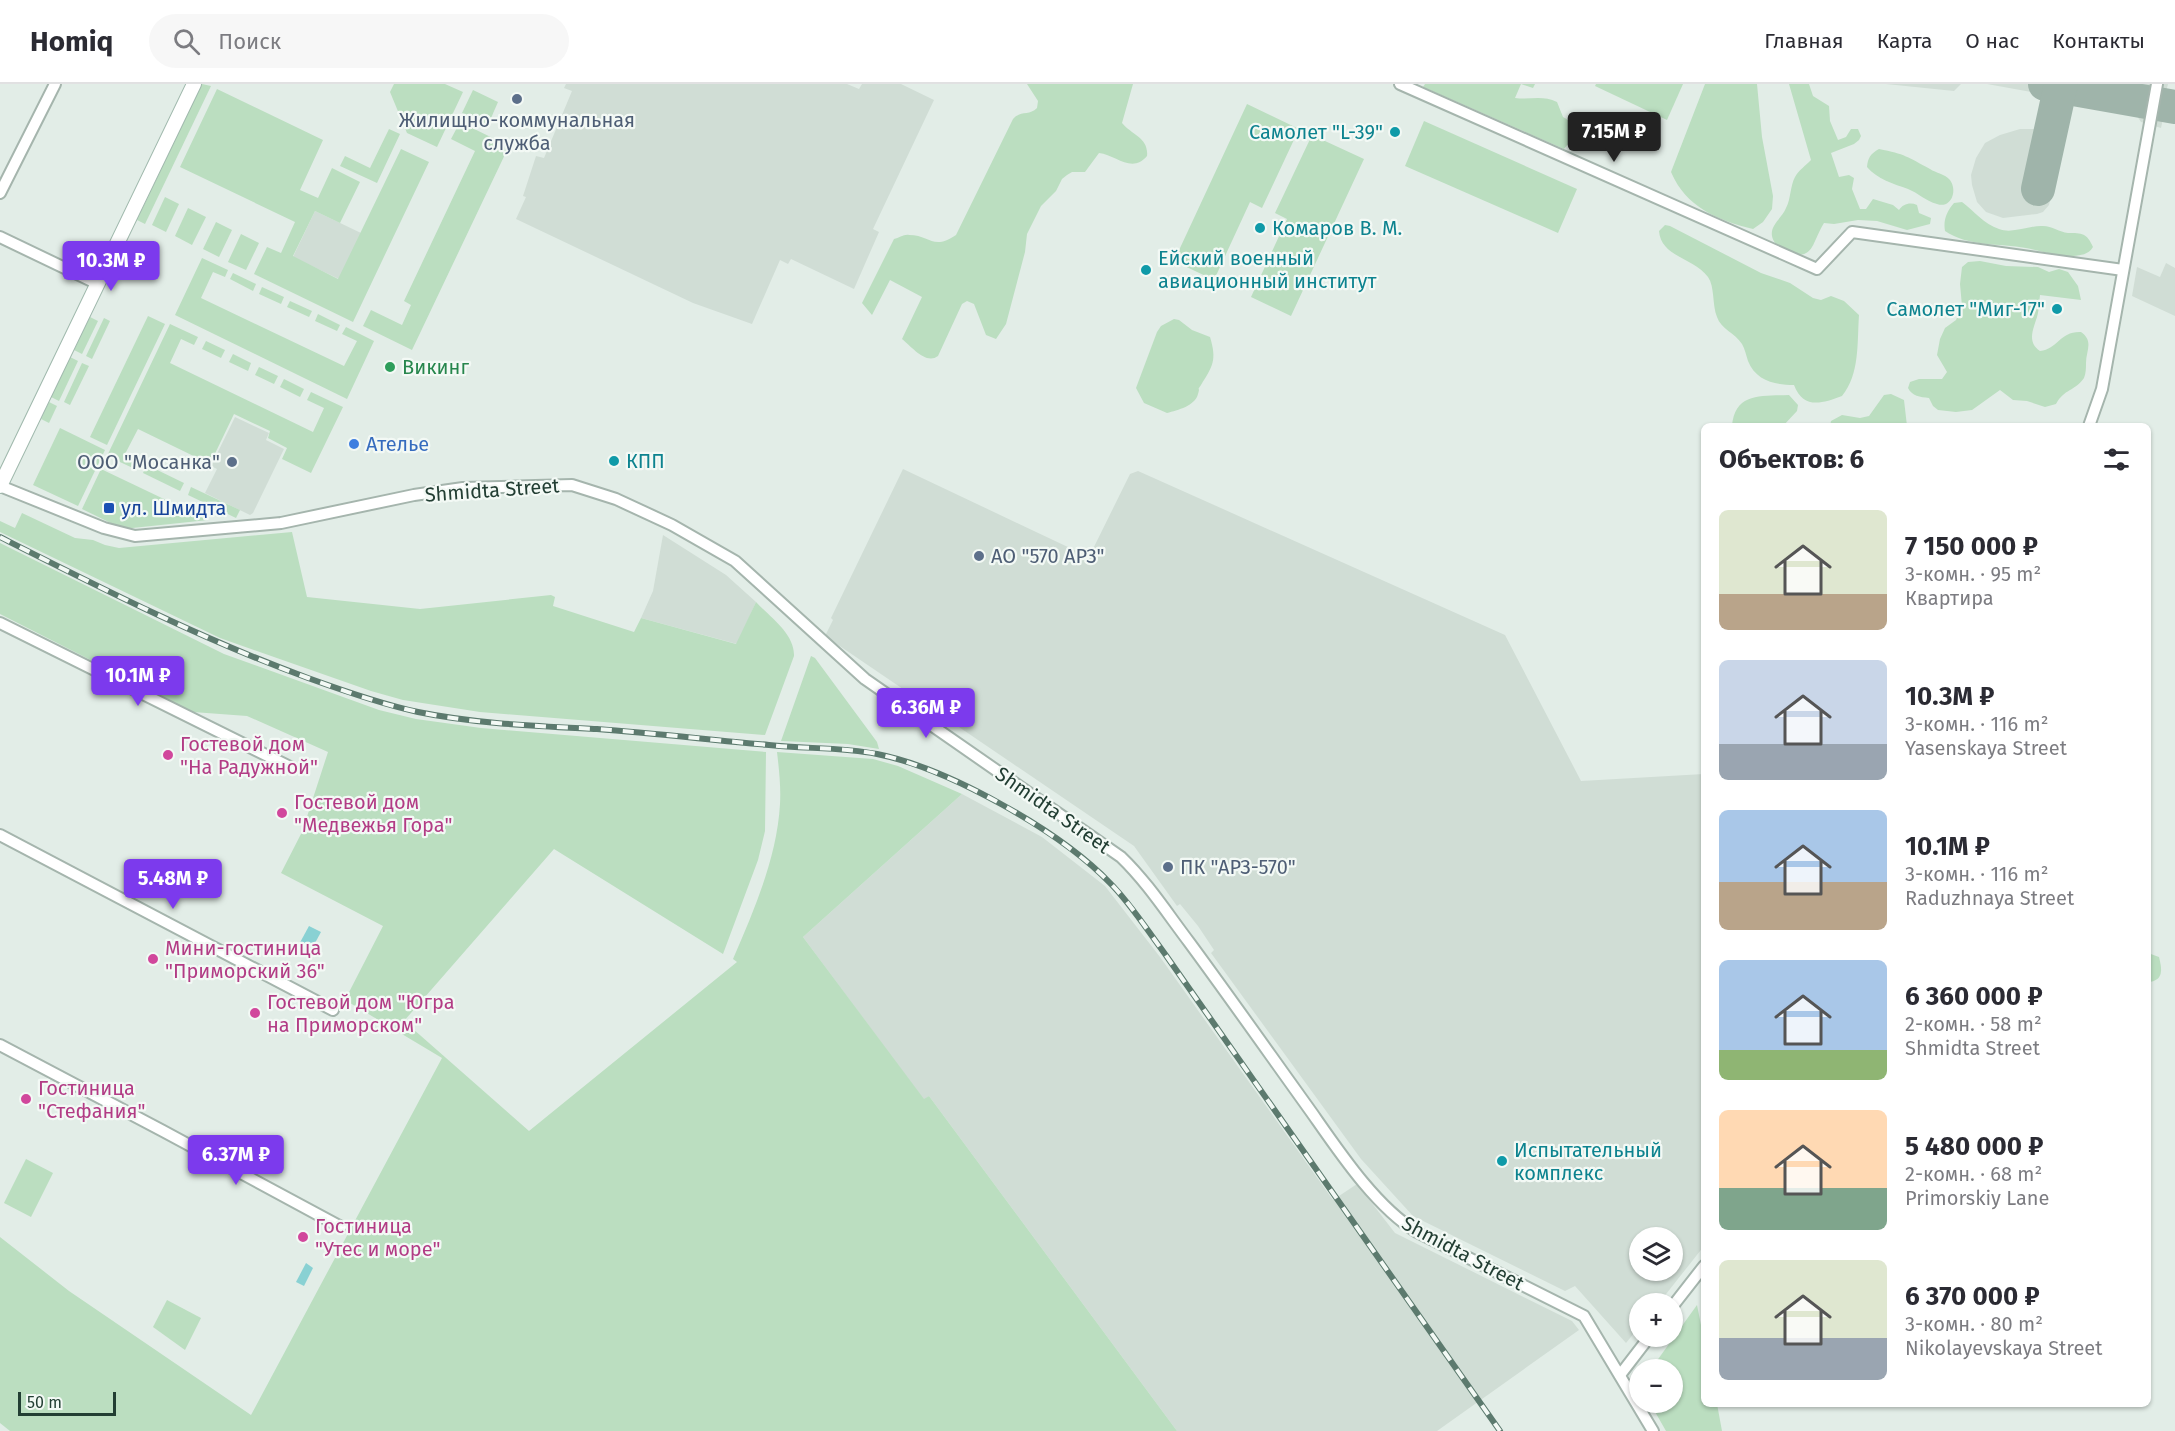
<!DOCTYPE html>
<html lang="ru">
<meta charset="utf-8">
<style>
body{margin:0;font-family:"Fira Sans",sans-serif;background:#f7f7f7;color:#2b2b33;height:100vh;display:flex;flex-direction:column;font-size:22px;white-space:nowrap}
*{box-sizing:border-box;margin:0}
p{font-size:20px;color:#7c7c81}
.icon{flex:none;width:33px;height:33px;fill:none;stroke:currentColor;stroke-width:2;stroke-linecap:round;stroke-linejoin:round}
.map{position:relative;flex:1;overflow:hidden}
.panel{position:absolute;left:1701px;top:339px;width:450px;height:984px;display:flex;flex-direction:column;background:#fff;border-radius:9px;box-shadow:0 2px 4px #0004}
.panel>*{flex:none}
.fabs{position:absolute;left:1629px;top:1143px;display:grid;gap:12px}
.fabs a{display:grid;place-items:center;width:54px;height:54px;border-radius:50%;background:#fff;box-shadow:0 2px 4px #0004;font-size:30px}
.scale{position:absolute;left:18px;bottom:15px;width:98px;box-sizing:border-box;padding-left:6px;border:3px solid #223e33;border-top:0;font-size:16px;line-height:21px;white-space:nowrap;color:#223e33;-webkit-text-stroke:4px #f3f9f5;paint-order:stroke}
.price{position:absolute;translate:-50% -51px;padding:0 14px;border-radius:6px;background:#7c3aed;color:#fff;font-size:20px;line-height:39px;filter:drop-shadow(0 2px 3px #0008)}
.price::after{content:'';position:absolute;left:50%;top:36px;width:18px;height:14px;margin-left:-9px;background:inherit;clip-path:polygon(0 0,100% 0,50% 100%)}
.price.on{background:#222;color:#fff}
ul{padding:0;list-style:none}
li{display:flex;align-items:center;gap:18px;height:150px;padding:0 18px}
li span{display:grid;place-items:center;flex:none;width:168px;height:120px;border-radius:9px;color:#555}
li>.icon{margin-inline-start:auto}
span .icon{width:72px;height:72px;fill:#fffc;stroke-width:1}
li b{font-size:26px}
h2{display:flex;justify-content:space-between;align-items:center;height:72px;padding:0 18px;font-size:26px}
header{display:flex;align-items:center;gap:36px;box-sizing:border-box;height:84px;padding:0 30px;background:#fff;border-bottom:2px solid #e1e1e2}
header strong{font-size:28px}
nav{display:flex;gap:33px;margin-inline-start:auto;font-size:21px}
.search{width:420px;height:54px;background:#f7f7f7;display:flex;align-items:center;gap:15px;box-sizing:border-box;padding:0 21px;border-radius:33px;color:#7c7c81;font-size:22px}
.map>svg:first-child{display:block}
.built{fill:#d0ddd5;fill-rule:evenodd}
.green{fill:#bbdec0}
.water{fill:#89d1d3}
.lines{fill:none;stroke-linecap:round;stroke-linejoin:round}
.taxiway{stroke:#9fb4aa;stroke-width:34}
.street-casing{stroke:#a5b5ad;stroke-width:14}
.secondary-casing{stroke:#a0b9ad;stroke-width:16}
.street{stroke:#fff;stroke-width:10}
.secondary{stroke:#fff;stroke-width:14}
.rail-casing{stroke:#5c7a6e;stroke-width:6}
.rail{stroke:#f3f9f5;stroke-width:4;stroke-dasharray:11;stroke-linecap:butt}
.service-dot{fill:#5c6f8a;stroke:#f3f9f5;stroke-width:2}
.culture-dot{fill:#0f9aa8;stroke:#f3f9f5;stroke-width:2}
.leisure-dot{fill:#2e9e5b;stroke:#f3f9f5;stroke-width:2}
.shop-dot{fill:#3f7fe0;stroke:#f3f9f5;stroke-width:2}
.transit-dot{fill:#1a4fb4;stroke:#f3f9f5;stroke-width:2}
.hotel-dot{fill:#d1479c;stroke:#f3f9f5;stroke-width:2}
.labels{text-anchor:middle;stroke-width:4.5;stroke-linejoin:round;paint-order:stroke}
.service-label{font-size:20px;fill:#4e5e75;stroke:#f3f9f5;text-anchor:start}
.culture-label{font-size:20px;fill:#0d838f;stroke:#f3f9f5;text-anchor:start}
.leisure-label{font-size:20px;fill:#27864d;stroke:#f3f9f5;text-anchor:start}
.shop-label{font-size:20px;fill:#366cbe;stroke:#f3f9f5;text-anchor:start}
.street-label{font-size:20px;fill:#223e33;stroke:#f3f9f5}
.transit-label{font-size:20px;fill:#164399;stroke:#f3f9f5;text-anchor:start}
.hotel-label{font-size:20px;fill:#b23c85;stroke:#f3f9f5;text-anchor:start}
</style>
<header>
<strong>Homiq</strong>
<div class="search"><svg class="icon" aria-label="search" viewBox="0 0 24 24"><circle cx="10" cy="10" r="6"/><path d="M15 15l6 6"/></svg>Поиск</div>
<nav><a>Главная</a><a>Карта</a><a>О нас</a><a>Контакты</a></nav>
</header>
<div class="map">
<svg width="2175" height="1347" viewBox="0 0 2175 1347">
<rect width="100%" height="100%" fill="#e2ede7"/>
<g class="built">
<polygon points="566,0 847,0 859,5 862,0 901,0 934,16 873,145 879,148 854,205 791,175 788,180 780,176 752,240 693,219 516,135 526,113 523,112 536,72 544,74 572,7 564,4"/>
<polygon points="1886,0 1961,0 1954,7"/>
<polygon points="1987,0 2168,0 2165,12 2175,14 2175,32 2164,30 2161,44 2141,38 2133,26 2072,15 2049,121 2043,128 2037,130 2003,134 1986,128 1977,118 1972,101 1971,91 1976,74 1985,59 2000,51 2020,45 2040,45 2047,11"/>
<polygon points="315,127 361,149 339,195 293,173"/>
<polygon points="2166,179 2175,184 2175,232 2132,212 2137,183 2160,193"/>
<polygon points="235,333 269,349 266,356 284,365 253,429 250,431 205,409 217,385 211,382"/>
<path d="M903 385 1089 473 1130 390 1138 387 1505 551 1581 697 1704 690V1162L1659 1219 1640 1220 1639 1243 1626 1259 1575 1202 1565 1207 1413 1132 1361 1075 1211 869 1214 866 1198 842 1180 820 1177 822 1134 762 825 552 833 536 831 534ZM1640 1154H1672V1186H1640Z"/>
<polygon points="663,451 726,491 756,518 737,560 641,534 653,507"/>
<polygon points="962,710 1042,753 1105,802 1160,873 1333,1116 1357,1100 1395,1149 1572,1237 1579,1246 1437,1347 1177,1347 929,1012 924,1016 803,853"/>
</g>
<g class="green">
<polygon points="202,0 211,2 145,140 137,136"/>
<polygon points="394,0 445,0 463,8 437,63 407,49 390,8"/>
<path d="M1027 0H1133L1122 39C1132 51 1149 54 1147 72 1132 90 1116 71 1099 69L1085 88H1072L1067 91 1062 95 1056 107 1041 122 1027 150 1025 168 1006 240 996 255 986 251 974 220 967 217 962 220 938 272C926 281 912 263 902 255L922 213 890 196 872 231 862 219 894 155C899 154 904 150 909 151 930 151 933 167 956 151L1013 35C1021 26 1029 32 1037 24L1038 17Z"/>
<path d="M1425 0H1535L1533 4 1521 0 1515 14C1530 16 1543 11 1557 18L1563 33C1579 41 1575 53 1564 65L1423 3Z"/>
<polygon points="1596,0 1683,0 1667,36 1595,2"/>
<path d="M1705 0H1757L1762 53 1773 112 1772 125 1763 138 1753 145C1717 136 1686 123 1671 88Z"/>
<path d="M1789 0H1809L1813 12 1829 22 1830 37 1838 56 1846 53 1851 45H1858L1861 52 1859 56 1854 60 1831 69 1839 93 1849 91 1854 94 1852 105 1860 125H1866L1873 115 1893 121 1899 126C1903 120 1910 118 1917 121L1919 129 1931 134 1930 140 1907 146 1877 137 1858 136 1834 140 1824 139C1811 160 1814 180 1783 166 1778 163 1773 158 1772 152 1770 141 1782 134 1786 124 1791 115 1790 102 1795 93 1798 87 1806 81 1811 76Z"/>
<polygon points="217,5 323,56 300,106 318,114 332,84 360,98 340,139 315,127 293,172 338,195 401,65 429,78 353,238 254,190 267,163 281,169 295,138 180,83"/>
<polygon points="473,6 498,18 488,41 462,29"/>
<polygon points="1247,20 1299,45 1262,124 1250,118 1214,196 1174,177"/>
<polygon points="1424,37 1577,105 1558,149 1405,82"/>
<polygon points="460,38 509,62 412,266 363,242 371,226 402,241 411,221 404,217 475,67 451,55"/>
<polygon points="389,45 400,50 377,99 340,82 345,72 370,84"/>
<polygon points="1312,51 1364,75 1291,232 1251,213 1287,135 1275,129"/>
<path d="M1879 65C1905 70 1908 73 1930 85 1936 89 1945 90 1950 96 1958 107 1951 125 1937 120 1926 117 1918 109 1908 105 1894 100 1877 95 1867 83 1868 74 1870 70 1879 65Z"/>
<polygon points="165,113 179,120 166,148 152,141"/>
<path d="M1962 118C1974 127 1984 140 1999 145 2012 150 2028 142 2041 142 2051 141 2059 148 2068 149 2082 149 2087 149 2093 163 2088 171 2081 171 2073 172 2057 173 2041 167 2026 164 2000 159 1968 163 1945 147 1943 136 1947 127 1954 119Z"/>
<polygon points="188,124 206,133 192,161 175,152"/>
<polygon points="216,138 232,146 219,173 203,165"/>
<path d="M1665 141 1670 142 1761 189 1790 199 1813 214 1821 216 1831 212 1844 217 1859 231C1857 259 1860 290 1842 312 1821 320 1803 325 1794 301 1775 301 1756 297 1748 277 1746 271 1745 265 1742 260 1735 249 1721 245 1717 233 1712 221 1715 203 1708 193 1694 174 1661 173 1659 147Z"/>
<polygon points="241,150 259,159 246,186 228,178"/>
<polygon points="202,174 228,186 225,193 213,188 201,214 344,282 357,257 342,250 346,243 374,257 347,315 175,231"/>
<path d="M1980 177 2006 182 2038 183 2049 188 2059 185 2068 188 2078 202 2081 216 2040 211C2039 219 2039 229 2036 236 2032 248 2028 259 2040 267 2058 265 2060 247 2081 248 2094 257 2086 267 2086 279 2086 284 2086 289 2084 294 2075 307 2064 305 2056 320L2045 323 2027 317 2013 316 2000 306 1972 326 1956 328 1938 326 1933 322 1929 314C1920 313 1912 312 1908 304L1910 298 1919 295H1942L1947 288 1937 271 1940 255 1945 244 1956 236 1962 222 1960 200 1962 183 1968 178Z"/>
<polygon points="233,189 256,200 253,207 230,195"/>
<polygon points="262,203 284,213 281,220 259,210"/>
<polygon points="290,217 312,227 309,233 287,223"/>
<polygon points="318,230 340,241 337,247 315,237"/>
<polygon points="148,232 165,240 107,361 90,353"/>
<polygon points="90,233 98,237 82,270 74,266"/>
<polygon points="104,234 110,237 92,275 86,272"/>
<path d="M1174 235 1179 236 1192 246 1210 253C1217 276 1213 282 1201 301 1196 308 1201 302 1198 310 1195 322 1178 326 1167 329L1144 319 1136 304 1157 248 1161 242Z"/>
<polygon points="170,240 198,253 194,261 181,255 170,279 313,348 324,324 307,316 311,308 343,323 311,389 282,375 287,364 268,354 270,347 234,330 210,380 138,345 125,370 139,377 135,385 107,372"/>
<polygon points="206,257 225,266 221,274 202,265"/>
<polygon points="233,270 251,279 248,287 229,278"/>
<polygon points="70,273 78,277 59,317 51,313"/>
<polygon points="82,279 89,282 70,321 64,318"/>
<polygon points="259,283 278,292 274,300 255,291"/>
<polygon points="284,295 304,305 300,313 280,303"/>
<polygon points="1891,310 1904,316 1907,342 1830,342 1831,337 1842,331 1860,334 1869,332 1884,311"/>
<path d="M1789 311 1798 321 1797 327 1783 342H1732C1735 308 1762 312 1789 311Z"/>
<polygon points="49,318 57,322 49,339 41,335"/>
<polygon points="60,344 105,366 78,422 33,401"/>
<polygon points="147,381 184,399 180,407 143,389"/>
<polygon points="101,385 208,436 123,445 82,425"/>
<polygon points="191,403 240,426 236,434 188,411"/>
<path d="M22 429 75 454 93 456 105 461 119 464 292 448 307 513 420 525 551 511 555 513 553 522 634 548 641 534 736 560 756 518C770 533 795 550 794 572L765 651 480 628 403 616 371 607 220 554 0 448V437L15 444Z"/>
<path d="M0 459 224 570 379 626 416 635 481 644 766 668 765 747 758 776 723 870 554 765 404 937 529 1047 737 878 733 875C754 826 777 774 780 720 781 703 779 685 777 668L873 675 898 682 962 710 803 853 924 1015 929 1012 1177 1347H10L0 1339V1153L69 1207 251 1331 442 974 345 916 383 842 281 789 302 748 328 668 247 632 193 628 0 530Z"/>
<polygon points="811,572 815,574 877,658 879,665 848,660 781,657"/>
<path d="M2148 869 2159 873C2162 885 2164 897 2148 898Z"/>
<polygon points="26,1075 53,1089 31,1133 4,1119"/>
<polygon points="167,1216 201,1234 185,1266 153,1243"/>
<polygon points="1697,1221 1704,1256 1704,1320 1717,1320 1722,1347 1666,1347 1650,1319 1672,1318 1672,1286 1651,1285"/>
</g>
<g class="water">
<polygon points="309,842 321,848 309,870 297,864"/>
<polygon points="306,1179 313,1184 304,1202 296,1198"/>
</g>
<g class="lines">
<g class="taxiway">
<polyline points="2045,0 2175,23"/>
<polyline points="2038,105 2061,0"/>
</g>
<g class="street-casing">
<g id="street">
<polyline points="1400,0 1817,185 1852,148 2123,186"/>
<polyline points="0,109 55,0"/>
<polyline points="0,153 98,200"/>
<polyline points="2089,342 2102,305 2157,0"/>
<path d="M0 402 104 444 135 452 281 439 414 411 463 404 572 401 616 415 672 441 735 477 865 595 1121 773C1147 798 1167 829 1189 858 1231 915 1271 972 1312 1029 1340 1069 1376 1123 1417 1148L1584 1232 1653 1347"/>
<polyline points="0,539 290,683"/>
<polyline points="0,751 333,926"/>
<polyline points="0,961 163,1047 341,1143"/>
<polyline points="1672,1223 1704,1182"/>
<polyline points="1620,1291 1650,1252"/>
</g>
</g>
<g class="secondary-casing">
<polyline id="secondary" points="0,402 194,0"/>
</g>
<use href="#street" class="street"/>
<use href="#secondary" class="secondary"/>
<g class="rail-casing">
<path id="rail" d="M0 453C101 504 201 555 308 594 344 607 381 620 418 628 477 640 537 642 597 645 654 649 711 656 769 661 805 665 842 663 877 670 948 684 1060 747 1110 799 1131 820 1147 846 1165 870L1500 1347"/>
</g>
<use href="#rail" class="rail"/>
</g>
<g class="service-dot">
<circle cx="517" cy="15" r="6"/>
<circle cx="232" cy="378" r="6"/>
<circle cx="979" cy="472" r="6"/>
<circle cx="1168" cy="783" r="6"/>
</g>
<g class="culture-dot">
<circle cx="1395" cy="48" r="6"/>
<circle cx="1260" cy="144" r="6"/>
<circle cx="1146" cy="186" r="6"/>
<circle cx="2057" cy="225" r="6"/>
<circle cx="614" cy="377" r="6"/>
<circle cx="1502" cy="1077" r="6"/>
</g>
<circle class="leisure-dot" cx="390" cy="283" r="6"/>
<circle class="shop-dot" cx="354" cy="360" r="6"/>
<rect class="transit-dot" x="103" y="418" width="12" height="12" rx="3"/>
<g class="hotel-dot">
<circle cx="168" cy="671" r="6"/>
<circle cx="282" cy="729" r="6"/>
<circle cx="153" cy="875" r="6"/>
<circle cx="255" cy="929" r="6"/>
<circle cx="26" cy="1015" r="6"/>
<circle cx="303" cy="1153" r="6"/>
</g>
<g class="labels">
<g class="service-label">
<text x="517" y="43" text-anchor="middle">Жилищно-коммунальная<tspan x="517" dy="23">служба</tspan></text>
<text x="220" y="385" text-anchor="end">ООО "Мосанка"</text>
<text x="991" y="479">АО "570 АРЗ"</text>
<text x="1180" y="790">ПК "АРЗ-570"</text>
</g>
<g class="culture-label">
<text x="1383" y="55" text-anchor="end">Самолет "L-39"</text>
<text x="1272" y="151">Комаров В. М.</text>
<text x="1158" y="181">Ейский военный<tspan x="1158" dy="23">авиационный институт</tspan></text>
<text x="2045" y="232" text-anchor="end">Самолет "Миг-17"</text>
<text x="626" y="384">КПП</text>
<text x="1514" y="1073">Испытательный<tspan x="1514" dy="23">комплекс</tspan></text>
</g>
<g class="leisure-label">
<text x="402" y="290">Викинг</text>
</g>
<g class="shop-label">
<text x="366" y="367">Ателье</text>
</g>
<g class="street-label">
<text transform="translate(492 406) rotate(-4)" y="7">Shmidta Street</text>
<text transform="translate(1053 726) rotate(35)" y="7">Shmidta Street</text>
<text transform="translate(1463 1169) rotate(28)" y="7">Shmidta Street</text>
</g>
<g class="transit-label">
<text x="121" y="431">ул. Шмидта</text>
</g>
<g class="hotel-label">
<text x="180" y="667">Гостевой дом<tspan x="180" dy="23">"На Радужной"</tspan></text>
<text x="294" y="725">Гостевой дом<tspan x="294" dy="23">"Медвежья Гора"</tspan></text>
<text x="165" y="871">Мини-гостиница<tspan x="165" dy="23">"Приморский 36"</tspan></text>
<text x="267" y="925">Гостевой дом "Югра<tspan x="267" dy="23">на Приморском"</tspan></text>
<text x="38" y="1011">Гостиница<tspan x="38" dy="23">"Стефания"</tspan></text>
<text x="315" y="1149">Гостиница<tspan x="315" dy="23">"Утес и море"</tspan></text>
</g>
</g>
</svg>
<div class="fabs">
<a><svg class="icon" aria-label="layers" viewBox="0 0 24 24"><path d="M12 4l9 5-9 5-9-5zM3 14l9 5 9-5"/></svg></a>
<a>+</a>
<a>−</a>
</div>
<div class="scale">50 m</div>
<b class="price on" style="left:1614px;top:79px">7.15M ₽</b>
<b class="price" style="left:111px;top:208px">10.3M ₽</b>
<b class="price" style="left:138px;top:623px">10.1M ₽</b>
<b class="price" style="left:926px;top:655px">6.36M ₽</b>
<b class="price" style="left:173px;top:826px">5.48M ₽</b>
<b class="price" style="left:236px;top:1102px">6.37M ₽</b>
<section class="panel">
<h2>Объектов: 6<svg class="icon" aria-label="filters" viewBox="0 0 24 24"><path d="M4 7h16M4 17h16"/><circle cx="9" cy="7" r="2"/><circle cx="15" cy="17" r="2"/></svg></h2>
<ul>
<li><span style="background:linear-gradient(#dfe7d0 70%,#b9a48a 0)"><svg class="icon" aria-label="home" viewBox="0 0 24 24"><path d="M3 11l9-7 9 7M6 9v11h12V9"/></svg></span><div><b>7 150 000 ₽</b><p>3-комн. · 95 m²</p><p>Квартира</p></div></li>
<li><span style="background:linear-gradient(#c9d6e8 70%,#9aa5b1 0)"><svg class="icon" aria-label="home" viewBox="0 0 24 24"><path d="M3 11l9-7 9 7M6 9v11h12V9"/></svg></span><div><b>10.3M ₽</b><p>3-комн. · 116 m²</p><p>Yasenskaya Street</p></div></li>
<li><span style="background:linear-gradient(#a9c7e8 60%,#b9a48a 0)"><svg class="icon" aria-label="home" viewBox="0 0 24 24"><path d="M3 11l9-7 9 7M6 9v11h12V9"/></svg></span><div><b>10.1M ₽</b><p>3-комн. · 116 m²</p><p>Raduzhnaya Street</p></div></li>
<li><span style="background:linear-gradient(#a9c7e8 75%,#8fb573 0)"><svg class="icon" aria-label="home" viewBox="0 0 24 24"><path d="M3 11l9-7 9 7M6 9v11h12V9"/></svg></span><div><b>6 360 000 ₽</b><p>2-комн. · 58 m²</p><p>Shmidta Street</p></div></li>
<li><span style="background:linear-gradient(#ffd9b3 65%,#7fa58c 0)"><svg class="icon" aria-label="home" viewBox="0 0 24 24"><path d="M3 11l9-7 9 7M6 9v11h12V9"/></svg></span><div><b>5 480 000 ₽</b><p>2-комн. · 68 m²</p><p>Primorskiy Lane</p></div></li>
<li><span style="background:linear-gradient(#dfe7d0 65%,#9aa5b1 0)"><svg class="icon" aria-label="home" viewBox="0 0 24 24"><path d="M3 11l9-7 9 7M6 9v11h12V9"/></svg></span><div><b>6 370 000 ₽</b><p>3-комн. · 80 m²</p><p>Nikolayevskaya Street</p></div></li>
</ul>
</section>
</div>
